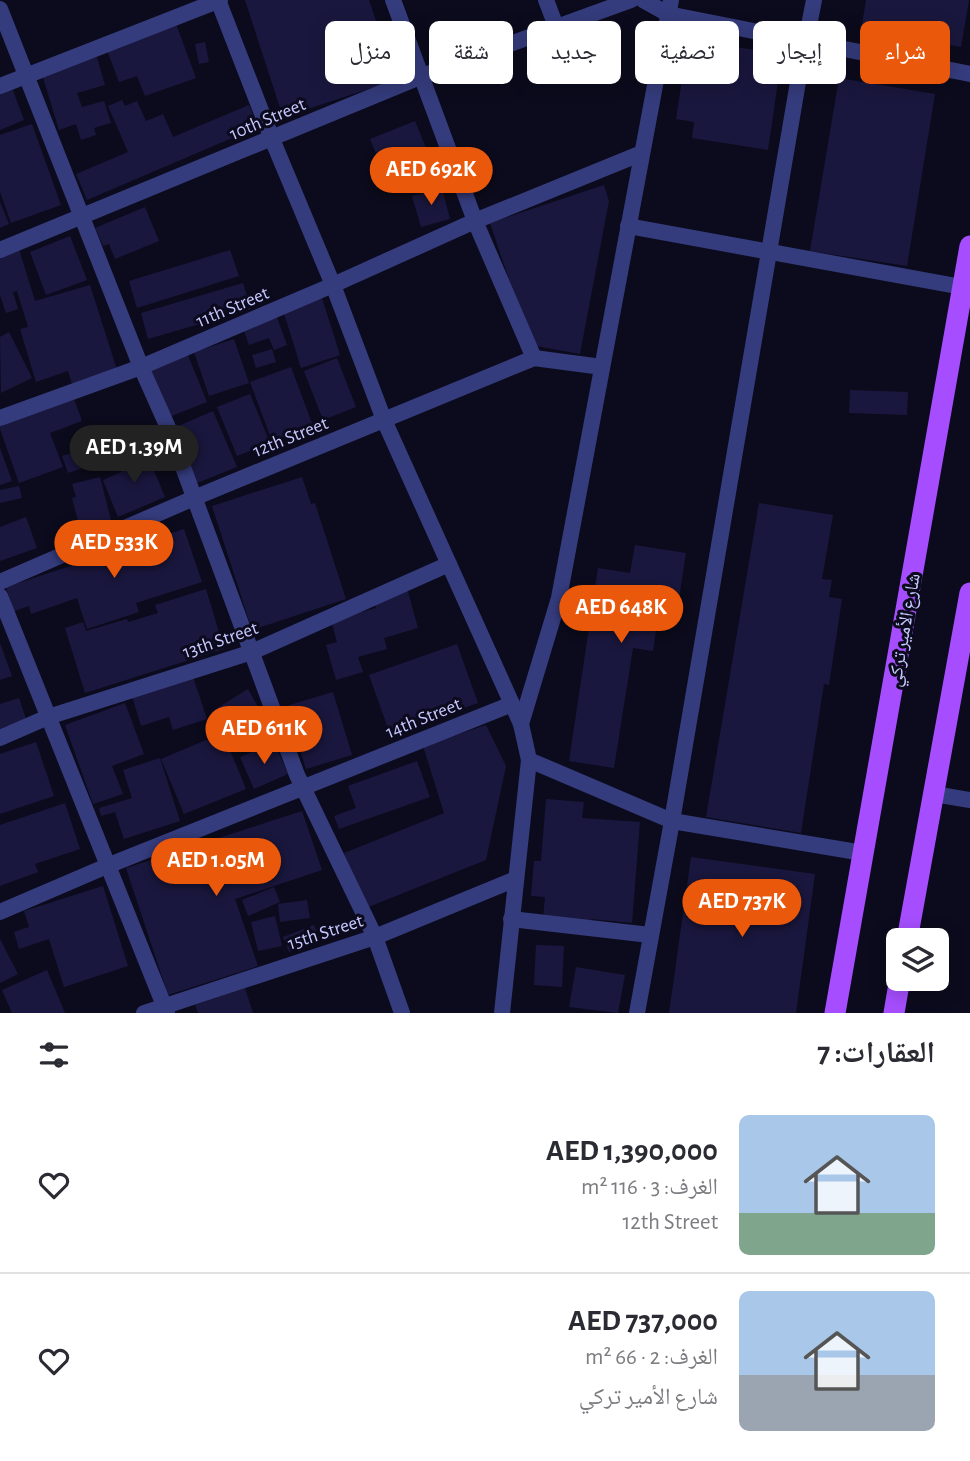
<!DOCTYPE html>
<html lang="ar">
<meta charset="utf-8">
<style>
body{margin:0;font-family:"Alegreya Sans","Noto Naskh Arabic",sans-serif;background:#f7f7f7;color:#2b2b33;direction:rtl;height:100vh;display:flex;flex-direction:column;font-size:26px;white-space:nowrap}
*{box-sizing:border-box;margin:0}
p{font-size:23px;color:#7c7c81}
.icon{flex:none;width:38px;height:38px;fill:none;stroke:currentColor;stroke-width:2;stroke-linecap:round;stroke-linejoin:round}
.map{position:relative;height:1013px;overflow:hidden;direction:ltr}
.drawer{display:flex;flex-direction:column;background:#fff;flex:1}
.drawer>*{flex:none}
.hud{position:absolute;left:21px;top:21px;width:929px;height:63px;direction:rtl;display:flex;gap:14px}
.tools{position:absolute;left:886px;top:928px;display:grid;gap:14px}
.tools a{display:grid;place-items:center;width:63px;height:63px;border-radius:10px;background:#fff;box-shadow:0 4px 18px #0003;font-size:35px}
.price{position:absolute;translate:-50% -60px;padding:0 16px;border-radius:24px;background:#ea580c;color:#fff;font-size:23px;line-height:46px;filter:drop-shadow(0 2px 4px #0008)}
.price::after{content:'';position:absolute;left:50%;top:42px;width:21px;height:16px;margin-left:-10px;background:inherit;clip-path:polygon(0 0,100% 0,50% 100%)}
.price.current{background:#222;color:#fff}
ul{padding:0;list-style:none}
li{display:flex;align-items:center;gap:21px;height:175px;padding:0 35px}
li+li{border-top:2px solid #e1e1e2}
li span{display:grid;place-items:center;flex:none;width:196px;height:140px;border-radius:10px;color:#555}
li>.icon{margin-inline-start:auto}
span .icon{width:84px;height:84px;fill:#fffc;stroke-width:1}
li b{font-size:30px}
h2{display:flex;justify-content:space-between;align-items:center;height:84px;padding:0 35px;font-size:30px}
.pill{padding:0 24px;border-radius:10px;background:#fff;box-shadow:0 4px 18px #0003;font-size:24px;line-height:63px}
.pill.current{background:#ea580c;color:#fff}
.map>svg:first-child{display:block}
.building{fill:#1a173e}
.lines{fill:none;stroke-linecap:round;stroke-linejoin:round}
.street{stroke:#353c7d;stroke-width:16}
.primary{stroke:#a64eff;stroke-width:21}
.labels{text-anchor:middle;stroke-width:6;stroke-linejoin:round;paint-order:stroke}
.street-label{font-size:19px;fill:#c7c8ff;stroke:#0c0b1d}
</style>
<div class="map">
<svg width="970" height="1013" viewBox="0 0 970 1013">
<rect width="100%" height="100%" fill="#0c0b1d"/>
<g class="building">
<polygon points="245,0 369,0 396,80 283,117"/>
<polygon points="866,0 969,0 961,47 861,31"/>
<polygon points="176,24 196,78 145,96 137,76 119,82 107,50"/>
<polygon points="688,40 782,54 768,150 692,138 694,122 676,119"/>
<polygon points="205,42 209,62 199,64 195,44"/>
<polygon points="97,57 105,85 77,93 82,107 104,101 111,123 94,128 96,135 81,140 76,124 59,130 42,74"/>
<polygon points="839,78 935,94 907,266 810,251"/>
<polygon points="11,85 24,120 0,130 0,90"/>
<polygon points="122,100 125,106 137,101 146,121 163,114 173,137 249,105 258,127 87,200 76,174 128,152 108,106"/>
<polygon points="415,121 440,182 413,193 406,176 388,183 370,139"/>
<polygon points="32,124 61,205 11,223 0,192 0,135"/>
<polygon points="604,185 609,201 580,354 531,345 490,223"/>
<polygon points="442,188 450,219 421,227 412,196"/>
<polygon points="0,202 9,224 0,228"/>
<polygon points="145,207 159,241 115,259 109,244 103,246 95,228"/>
<polygon points="70,236 87,280 46,295 30,252"/>
<polygon points="19,249 35,301 90,285 117,370 72,384 68,371 36,382 20,329 28,327 17,291 13,292 18,309 6,313 0,295 0,254"/>
<polygon points="230,250 239,276 137,308 129,281"/>
<polygon points="243,283 251,309 148,339 141,313"/>
<polygon points="322,298 340,355 301,368 283,310"/>
<polygon points="275,312 287,345 274,350 269,338 249,345 242,325"/>
<polygon points="9,332 32,378 1,393 0,337"/>
<polygon points="234,339 249,383 209,396 194,352"/>
<polygon points="272,349 276,362 256,368 252,355"/>
<polygon points="187,353 207,402 169,417 150,368"/>
<polygon points="337,358 356,407 323,420 304,371"/>
<polygon points="291,367 313,426 272,441 250,382"/>
<polygon points="850,390 908,392 907,415 849,413"/>
<polygon points="72,393 82,421 50,433 63,467 19,483 0,429 0,419"/>
<polygon points="250,394 270,443 237,456 217,407"/>
<polygon points="213,411 237,467 192,485 169,430"/>
<polygon points="91,446 98,463 68,473 62,456"/>
<polygon points="0,448 12,481 0,485"/>
<polygon points="146,451 165,497 118,517 103,480 123,471 119,462"/>
<polygon points="100,477 111,520 80,528 72,498 76,497 72,484"/>
<polygon points="302,477 311,504 315,503 346,599 252,630 212,506"/>
<polygon points="19,486 22,498 0,503 0,490"/>
<polygon points="759,503 833,515 822,579 832,580 829,597 842,599 829,685 824,684 801,833 706,817"/>
<polygon points="26,517 37,548 0,561 0,527"/>
<polygon points="184,529 202,582 136,603 139,612 87,629 77,598 31,614 29,606 14,611 6,587"/>
<polygon points="635,545 686,553 677,611 669,610 668,619 658,617 653,651 633,648 614,768 569,761 598,568 630,573"/>
<polygon points="407,588 418,628 384,638 387,649 358,657 363,672 336,680 326,645 337,642 331,620 376,608 373,598"/>
<polygon points="206,589 224,649 85,693 65,628 83,622 86,631 127,619 128,622 158,613 155,605"/>
<polygon points="0,643 12,676 0,680"/>
<polygon points="457,644 478,703 390,734 369,675"/>
<polygon points="193,677 207,719 173,730 169,717 141,726 132,696"/>
<polygon points="248,689 261,712 224,734 211,712"/>
<polygon points="333,692 352,755 306,769 286,706"/>
<polygon points="19,698 27,722 0,734 0,704"/>
<polygon points="125,703 144,754 112,766 123,794 93,804 65,725"/>
<polygon points="486,725 506,766 486,860 361,910 344,853 444,813 423,746"/>
<polygon points="223,733 246,789 184,814 161,759"/>
<polygon points="36,742 54,796 0,814 0,754"/>
<polygon points="274,742 288,774 254,789 240,757"/>
<polygon points="160,758 180,821 124,839 115,812 101,816 99,808 132,798 123,770"/>
<polygon points="417,761 430,797 339,829 334,816 356,808 348,786"/>
<polygon points="546,799 584,802 582,818 640,822 632,923 591,919 590,923 543,918 545,897 531,896 534,861 541,861"/>
<polygon points="65,803 80,849 35,864 38,872 0,886 0,825"/>
<polygon points="302,811 322,870 235,899 258,966 168,995 126,868"/>
<polygon points="691,857 815,874 796,1013 669,1013"/>
<polygon points="103,886 128,966 64,987 49,939 19,949 14,932 29,927 24,911"/>
<polygon points="274,887 280,902 248,916 242,900"/>
<polygon points="307,900 310,918 280,922 278,904"/>
<polygon points="275,916 282,946 258,951 251,922"/>
<polygon points="314,925 320,939 289,952 283,937"/>
<polygon points="0,939 18,974 0,983"/>
<polygon points="536,945 564,946 562,987 534,985"/>
<polygon points="576,967 625,975 618,1013 569,1007"/>
<polygon points="47,970 65,1013 12,1013 2,990"/>
<polygon points="245,988 253,1013 198,1013 195,1005"/>
</g>
<g class="lines">
<g class="street">
<polyline points="218,0 272,139 333,285 384,420 521,724"/>
<polyline points="393,0 475,221 534,358"/>
<polyline points="546,0 557,29"/>
<polyline points="643,0 668,14 970,74"/>
<polyline points="0,9 141,367 170,432 297,775 375,937 402,1013"/>
<polyline points="0,86 220,0"/>
<polyline points="628,226 962,287"/>
<polyline points="0,250 422,76 631,0"/>
<polyline points="0,418 141,367 333,285 475,221 642,153"/>
<polyline points="0,582 194,498 534,358 602,367"/>
<polyline points="0,596 167,1013"/>
<polyline points="0,738 48,717 252,652 449,564"/>
<polyline points="529,760 672,821 863,853"/>
<polyline points="934,794 970,800"/>
<polyline points="0,912 107,866 512,704"/>
<polyline points="511,919 650,935"/>
<polyline points="144,1013 375,937 516,879"/>
<polyline points="502,1013 529,760 521,724 559,598 671,0"/>
<polyline points="637,1013 672,821 798,82 814,0"/>
</g>
<g class="primary">
<polyline points="907,940 970,593"/>
<polyline points="835,1013 970,246"/>
<polyline points="894,1013 900,978"/>
</g>
</g>
<g class="labels">
<g class="street-label">
<text transform="translate(267 118) rotate(-23)" y="7">10th Street</text>
<text transform="translate(232 306) rotate(-23)" y="7">11th Street</text>
<text transform="translate(290 436) rotate(-22)" y="7">12th Street</text>
<text transform="translate(903 630) rotate(-80)" y="7">شارع الأمير تركي</text>
<text transform="translate(220 639) rotate(-19)" y="7">13th Street</text>
<text transform="translate(423 717) rotate(-22)" y="7">14th Street</text>
<text transform="translate(325 931) rotate(-18)" y="7">15th Street</text>
</g>
</g>
</svg>
<div class="tools">
<a><svg class="icon" aria-label="layers" viewBox="0 0 24 24"><path d="M12 4l9 5-9 5-9-5zM3 14l9 5 9-5"/></svg></a>
</div>
<b class="price" style="left:431px;top:207px">AED 692K</b>
<b class="price current" style="left:134px;top:485px">AED 1.39M</b>
<b class="price" style="left:114px;top:580px">AED 533K</b>
<b class="price" style="left:621px;top:645px">AED 648K</b>
<b class="price" style="left:264px;top:766px">AED 611K</b>
<b class="price" style="left:216px;top:898px">AED 1.05M</b>
<b class="price" style="left:742px;top:939px">AED 737K</b>
<div class="hud">
<a class="pill current">شراء</a>
<a class="pill">إيجار</a>
<a class="pill">تصفية</a>
<a class="pill">جديد</a>
<a class="pill">شقة</a>
<a class="pill">منزل</a>
</div>
</div>
<section class="drawer">
<h2>العقارات: 7<svg class="icon" aria-label="filters" viewBox="0 0 24 24"><path d="M4 7h16M4 17h16"/><circle cx="9" cy="7" r="2"/><circle cx="15" cy="17" r="2"/></svg></h2>
<ul>
<li><span style="background:linear-gradient(#a9c7e8 70%,#7fa58c 0)"><svg class="icon" aria-label="home" viewBox="0 0 24 24"><path d="M3 11l9-7 9 7M6 9v11h12V9"/></svg></span><div><b>AED 1,390,000</b><p>الغرف: 3 · 116 m²</p><p>12th Street</p></div><svg class="icon" aria-label="heart" viewBox="0 0 24 24"><path d="M12 20l-8-8c-3-5 5-10 8-4 3-6 11-1 8 4z"/></svg></li>
<li><span style="background:linear-gradient(#a9c7e8 60%,#9aa5b1 0)"><svg class="icon" aria-label="home" viewBox="0 0 24 24"><path d="M3 11l9-7 9 7M6 9v11h12V9"/></svg></span><div><b>AED 737,000</b><p>الغرف: 2 · 66 m²</p><p>شارع الأمير تركي</p></div><svg class="icon" aria-label="heart" viewBox="0 0 24 24"><path d="M12 20l-8-8c-3-5 5-10 8-4 3-6 11-1 8 4z"/></svg></li>
</ul>
</section>
